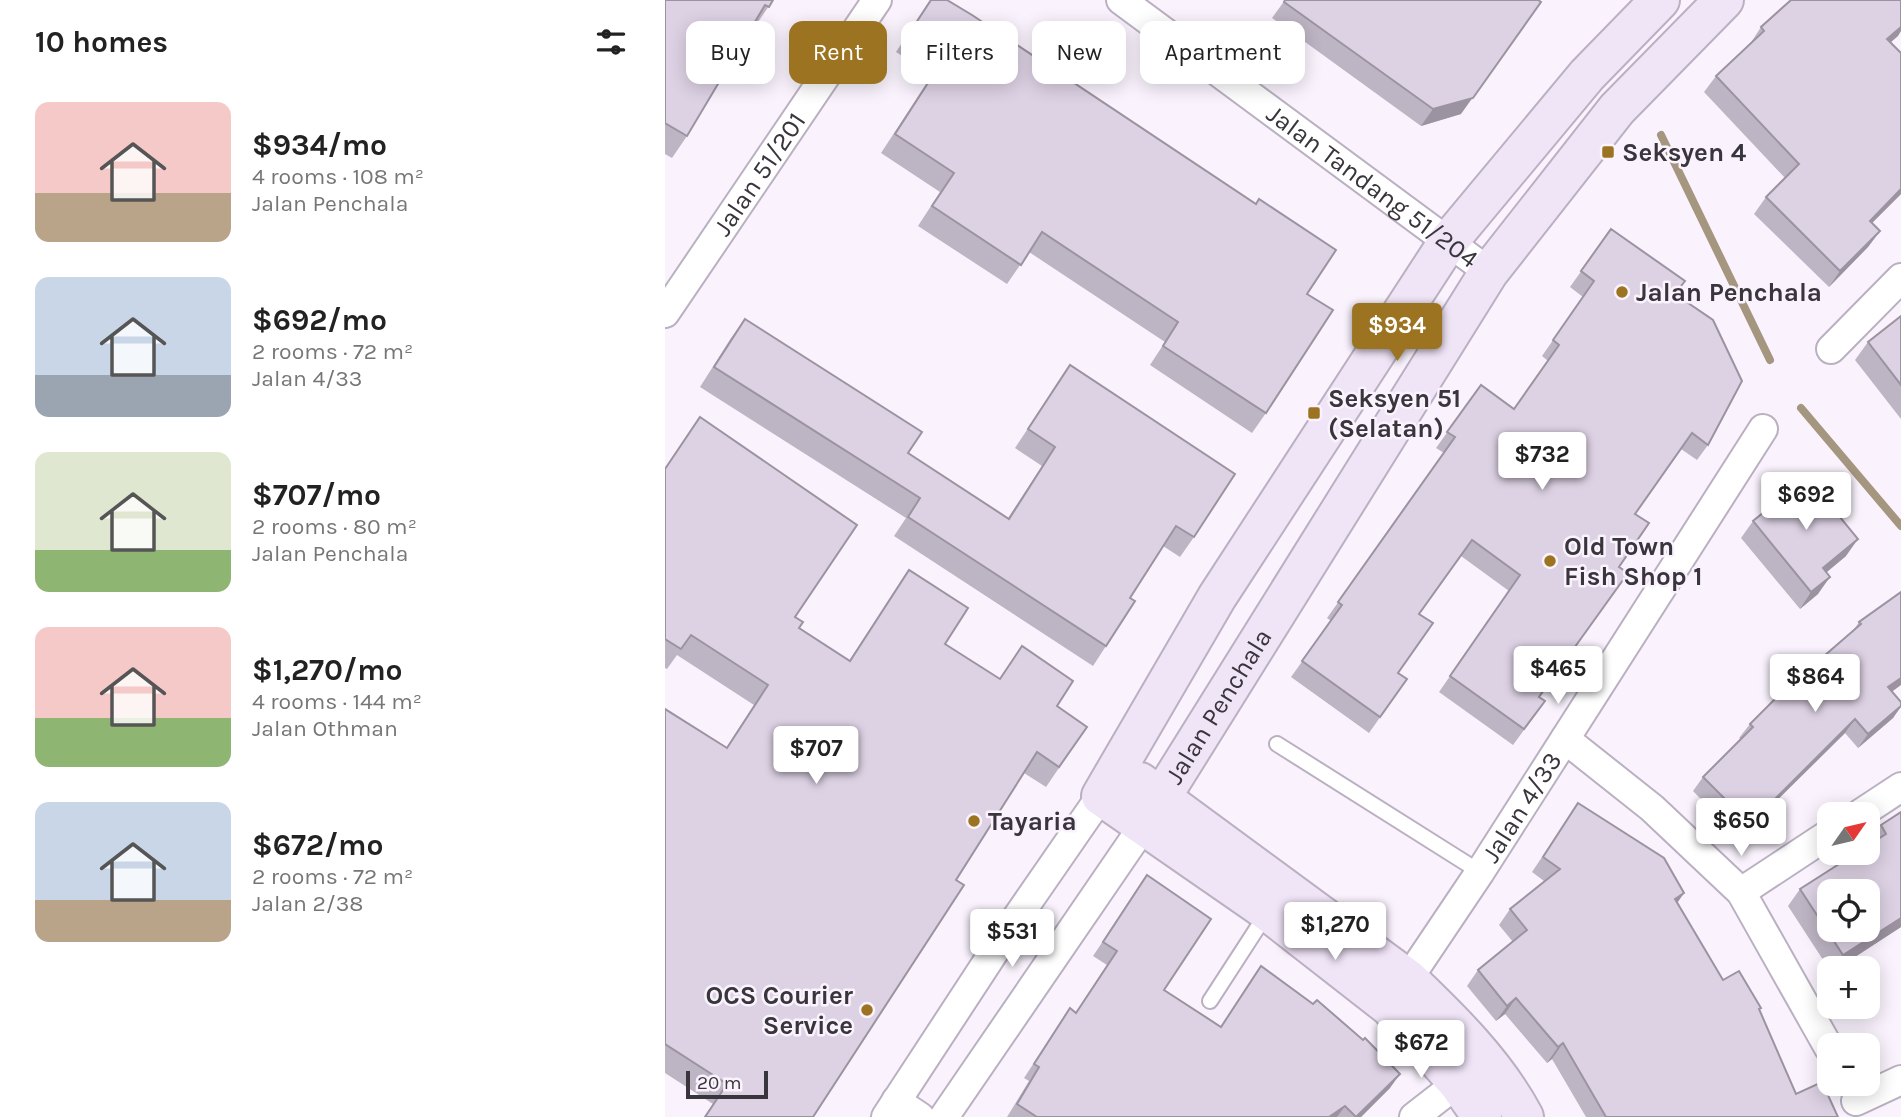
<!DOCTYPE html>
<meta charset="utf-8">
<style>
body{margin:0;font-family:Karla,sans-serif;background:#f6f6f6;color:#222;height:100vh;display:flex;flex-direction:column;font-size:26px;white-space:nowrap}
*{box-sizing:border-box;margin:0}
p{font-size:23px;color:#767676}
.icon{flex:none;width:38px;height:38px;fill:none;stroke:currentColor;stroke-width:2;stroke-linecap:round;stroke-linejoin:round}
.map{position:relative;flex:1;overflow:hidden}
.panel{display:flex;flex-direction:column;background:#fff;width:665px}
.panel>*{flex:none}
.guide{position:absolute;left:21px;top:21px;width:665px;height:63px;display:flex;gap:14px}
.needle{width:46px;rotate:56deg}
.tools{position:absolute;left:1152px;top:802px;display:grid;gap:14px}
.tools a{display:grid;place-items:center;width:63px;height:63px;border-radius:14px;background:#fff;box-shadow:0 4px 18px #0003;font-size:35px}
.scale{position:absolute;left:21px;bottom:18px;width:82px;box-sizing:border-box;padding-left:7px;border:4px solid #39353c;border-top:0;font-size:19px;line-height:24px;white-space:nowrap;color:#39353c;-webkit-text-stroke:5px #faf3fe;paint-order:stroke}
.price{position:absolute;translate:-50% -60px;padding:0 16px;border-radius:7px;background:#fff;color:#222;font-size:23px;line-height:46px;filter:drop-shadow(0 2px 4px #0008)}
.price::after{content:'';position:absolute;left:50%;top:42px;width:21px;height:16px;margin-left:-10px;background:inherit;clip-path:polygon(0 0,100% 0,50% 100%)}
.price.active{background:#9c7421;color:#fff}
ul{padding:0;list-style:none}
li{display:flex;align-items:center;gap:21px;height:175px;padding:0 35px}
li span{display:grid;place-items:center;flex:none;width:196px;height:140px;border-radius:14px;color:#555}
li>.icon{margin-inline-start:auto}
span .icon{width:84px;height:84px;fill:#fffc;stroke-width:1}
li b{font-size:30px}
h2{display:flex;justify-content:space-between;align-items:center;height:84px;padding:0 35px;font-size:30px}
.tag{padding:0 24px;border-radius:14px;background:#fff;box-shadow:0 4px 18px #0003;font-size:24px;line-height:63px}
.tag.active{background:#9c7421;color:#fff}
main{display:flex;flex:1;min-height:0}
.map>svg:first-child{display:block}
.lines{fill:none;stroke-linecap:round;stroke-linejoin:round}
.stream{stroke:#a5967f;stroke-width:8}
.service-casing{stroke:#bab0c2;stroke-width:18}
.minor-casing{stroke:#bab0c2;stroke-width:32}
.secondary-casing{stroke:#bab0c2;stroke-width:42}
.service{stroke:#fff;stroke-width:14}
.minor{stroke:#fff;stroke-width:28}
.secondary{stroke:#f0e4f7;stroke-width:38}
.wall{fill:#beb5c4}
.shaded-wall{fill:#9b93a0}
.building{fill:#ddd2e4;stroke:#9b93a0;stroke-width:2;fill-rule:evenodd}
.poi-dot{fill:#9c7421;stroke:#faf3fe;stroke-width:2.5}
.labels{text-anchor:middle;stroke-width:5;stroke-linejoin:round;paint-order:stroke}
.poi-label{font-size:26px;font-weight:bold;fill:#39353c;stroke:#faf3fe;text-anchor:start}
.street-label{font-size:26px;fill:#39353c;stroke:#faf3fe}
</style>
<main>
<section class="panel">
<h2>10 homes<svg class="icon" aria-label="filters" viewBox="0 0 24 24"><path d="M4 7h16M4 17h16"/><circle cx="9" cy="7" r="2"/><circle cx="15" cy="17" r="2"/></svg></h2>
<ul>
<li><span style="background:linear-gradient(#f6c9c9 65%,#b9a48a 0)"><svg class="icon" aria-label="home" viewBox="0 0 24 24"><path d="M3 11l9-7 9 7M6 9v11h12V9"/></svg></span><div><b>$934/mo</b><p>4 rooms · 108 m²</p><p>Jalan Penchala</p></div></li>
<li><span style="background:linear-gradient(#c9d6e8 70%,#9aa5b1 0)"><svg class="icon" aria-label="home" viewBox="0 0 24 24"><path d="M3 11l9-7 9 7M6 9v11h12V9"/></svg></span><div><b>$692/mo</b><p>2 rooms · 72 m²</p><p>Jalan 4/33</p></div></li>
<li><span style="background:linear-gradient(#dfe7d0 70%,#8fb573 0)"><svg class="icon" aria-label="home" viewBox="0 0 24 24"><path d="M3 11l9-7 9 7M6 9v11h12V9"/></svg></span><div><b>$707/mo</b><p>2 rooms · 80 m²</p><p>Jalan Penchala</p></div></li>
<li><span style="background:linear-gradient(#f6c9c9 65%,#8fb573 0)"><svg class="icon" aria-label="home" viewBox="0 0 24 24"><path d="M3 11l9-7 9 7M6 9v11h12V9"/></svg></span><div><b>$1,270/mo</b><p>4 rooms · 144 m²</p><p>Jalan Othman</p></div></li>
<li><span style="background:linear-gradient(#c9d6e8 70%,#b9a48a 0)"><svg class="icon" aria-label="home" viewBox="0 0 24 24"><path d="M3 11l9-7 9 7M6 9v11h12V9"/></svg></span><div><b>$672/mo</b><p>2 rooms · 72 m²</p><p>Jalan 2/38</p></div></li>
</ul>
</section>
<div class="map">
<svg width="1236" height="1117" viewBox="0 0 1236 1117">
<rect width="100%" height="100%" fill="#faf3fe"/>
<g class="lines">
<g class="stream">
<polyline points="996,135 1105,360"/>
<polyline points="1136,408 1236,526"/>
</g>
<g class="service-casing">
<g id="service">
<polyline points="612,744 815,872"/>
<polyline points="545,1001 602,913"/>
</g>
</g>
<g class="minor-casing">
<g id="minor">
<path id="s1" d="M456 0 824 272"/>
<path id="s2" d="M0 313 212 0"/>
<polyline points="1166,349 1236,278"/>
<polyline points="900,739 987,808 1076,892 1164,1048"/>
<polyline points="1195,814 1236,787"/>
<polyline points="1076,892 1164,834"/>
<path id="s3" d="M733 994 815 872 1098 429"/>
<polyline points="231,1101 255,1117"/>
<polyline points="1191,1101 1236,1080"/>
<polyline points="221,1117 344,929 436,796"/>
<polyline points="279,1117 479,825"/>
<polyline points="749,1117 808,1071"/>
</g>
</g>
<g class="secondary-casing">
<g id="secondary">
<path d="M475 782 743 979C786 1020 831 1064 859 1117"/>
<path id="s4" d="M479 825 824 272 952 109 1059 0"/>
<polyline points="817,1117 793,1083 725,1007 602,911 436,796 552,597 783,242 922,75 995,0"/>
</g>
</g>
<use href="#service" class="service"/>
<use href="#minor" class="minor"/>
<use href="#secondary" class="secondary"/>
</g>
<g class="wall">
<polygon points="0,0 108,0 89,28 87,27 22,136 7,158 0,154"/>
<polygon points="265,0 642,294 601,413 587,433 485,365 500,342 364,252 342,284 253,226 275,192 216,153 267,75 231,52"/>
<polygon points="620,0 796,114 756,126 607,18"/>
<polygon points="1236,0 1236,31 1225,43 1236,53 1236,194 1207,223 1215,231 1203,247 1164,287 1089,214 1101,197 1120,178 1039,92 1051,76 1085,44 1096,27"/>
<polygon points="946,229 1010,294 1043,445 1032,460 1016,449 970,514 954,567 874,697 880,701 848,745 774,692 844,591 796,556 754,614 733,673 742,679 704,733 626,677 666,621 662,618 779,453 771,448 816,385 849,409 883,361 877,356 918,297 905,287"/>
<polygon points="1236,316 1236,419 1190,360 1203,342"/>
<polygon points="80,319 243,453 343,518 377,466 350,448 405,365 529,537 515,557 498,546 465,598 441,646 428,666 229,536 241,518 35,387 66,338"/>
<polygon points="0,469 130,617 134,628 184,661 244,570 280,644 334,679 357,646 392,706 422,727 381,787 359,773 291,880 148,1117 39,1117 48,1104 0,1073 0,709 61,748 89,705 12,655 2,669 0,668"/>
<polygon points="1088,521 1181,556 1162,572 1153,594 1135,609 1076,538"/>
<polygon points="1194,622 1227,692 1236,707 1228,718 1193,748 1180,733 1074,838 1028,791 1038,777 1076,739 1074,738 1085,724 1188,631"/>
<polygon points="913,803 1019,893 1012,903 1058,980 1096,1008 1094,1010 1131,1094 1173,1117 921,1117 887,1059 882,1063 840,1014 831,1021 802,986 813,970 848,942 834,925 845,909 879,881 867,872"/>
<polygon points="1236,812 1236,927 1173,968 1164,968 1164,969 1123,906 1135,889 1205,844 1204,842 1216,825"/>
<polygon points="482,875 499,990 556,1027 725,1088 696,1117 342,1117 364,1081 359,1078 395,1023 405,1008 411,1012 442,965 428,956"/>
</g>
<g class="shaded-wall">
<polygon points="876,2 796,114 756,126 768,109"/>
<polygon points="1236,27 1236,31 1233,36 1210,56 1222,39"/>
<polygon points="1236,189 1236,194 1193,237 1205,221"/>
<polygon points="1215,231 1203,247 1164,287 1175,271"/>
<polygon points="1193,539 1181,556 1146,585 1158,568"/>
<polygon points="1165,577 1153,594 1135,609 1146,592"/>
<polygon points="1236,678 1236,685 1213,702 1223,687"/>
<polygon points="1236,706 1228,718 1193,748 1203,734"/>
<polygon points="1190,719 1180,733 1074,838 1085,824"/>
<polygon points="1019,893 1008,909 1010,899"/>
<polygon points="1236,918 1236,927 1173,968 1169,968 1178,955"/>
<polygon points="851,998 840,1014 831,1021 842,1006"/>
<polygon points="898,1043 887,1059 882,1063 893,1047"/>
<polygon points="735,1074 725,1088 696,1117 691,1117"/>
<polygon points="680,1106 672,1117 664,1117"/>
</g>
<g class="building">
<polygon points="0,0 108,0 104,7 100,5 22,136 0,123"/>
<polygon points="266,0 282,0 307,15 591,204 594,199 671,250 642,294 668,310 601,413 498,346 513,322 377,232 356,265 267,206 289,173 230,134 281,55 245,32"/>
<polygon points="620,0 873,0 876,2 808,98 768,109 619,2"/>
<polygon points="1126,0 1236,0 1236,27 1222,39 1236,53 1236,189 1205,221 1215,231 1175,271 1101,197 1134,164 1051,76 1099,31 1096,27"/>
<polygon points="946,229 1020,281 1010,294 1048,320 1077,381 1043,445 1027,433 970,514 984,523 954,567 963,573 874,697 880,701 859,729 785,676 855,575 807,540 754,614 768,623 733,673 742,679 715,717 637,661 677,605 673,602 790,437 782,432 816,385 849,409 894,345 888,340 929,281 916,271"/>
<polygon points="1236,316 1236,385 1203,342"/>
<polygon points="80,319 257,432 243,453 344,519 390,447 363,429 405,365 570,474 529,537 511,526 465,598 470,601 441,646 243,517 255,498 49,367"/>
<polygon points="35,417 192,525 130,617 138,622 134,628 185,661 244,570 303,608 280,644 335,679 357,646 408,681 392,706 422,727 394,767 372,752 291,880 299,885 148,1117 40,1117 62,1084 0,1044 0,709 62,748 103,685 26,635 16,649 0,639 0,469"/>
<polygon points="1142,477 1193,539 1158,568 1165,577 1146,592 1088,521"/>
<polygon points="1236,592 1236,678 1223,687 1236,702 1236,706 1203,734 1190,719 1085,824 1038,777 1088,727 1085,724 1114,695 1196,624 1194,622"/>
<polygon points="913,803 999,858 1019,893 1010,899 1058,980 1074,971 1096,1008 1094,1009 1131,1094 1157,1082 1173,1117 941,1117 898,1043 893,1047 851,998 842,1006 813,970 862,930 845,909 895,869 878,857"/>
<path d="M1236 812V918L1178 955 1135 889 1193 852H1202V846L1221 834 1216 825ZM1164 891H1202V929H1164Z"/>
<polygon points="482,875 546,919 499,990 556,1027 596,966 648,1004 652,1000 698,1040 700,1038 735,1074 691,1117 680,1106 664,1117 372,1117 352,1104 374,1067 369,1064 405,1008 411,1013 452,951 438,942"/>
</g>
<g class="poi-dot">
<rect x="936" y="145" width="14" height="14" rx="3.5"/>
<circle cx="957" cy="292" r="7"/>
<rect x="642" y="406" width="14" height="14" rx="3.5"/>
<circle cx="885" cy="561" r="7"/>
<circle cx="309" cy="821" r="7"/>
<circle cx="202" cy="1010" r="7"/>
</g>
<g class="labels">
<g class="poi-label">
<text x="957" y="161">Seksyen 4</text>
<text x="971" y="301">Jalan Penchala</text>
<text x="663" y="407">Seksyen 51<tspan x="663" dy="30">(Selatan)</tspan></text>
<text x="899" y="555">Old Town<tspan x="899" dy="30">Fish Shop 1</tspan></text>
<text x="323" y="830">Tayaria</text>
<text x="188" y="1004" text-anchor="end">OCS Courier<tspan x="188" dy="30">Service</tspan></text>
</g>
<g class="street-label">
<text dy="9" stroke="none"><textPath href="#s2" startOffset="168">Jalan 51/201</textPath></text>
<text dy="9" stroke="none"><textPath href="#s1" startOffset="313">Jalan Tandang 51/204</textPath></text>
<text dy="9" stroke="none"><textPath href="#s4" startOffset="140">Jalan Penchala</textPath></text>
<text dy="9" stroke="none"><textPath href="#s3" startOffset="224">Jalan 4/33</textPath></text>
</g>
</g>
</svg>
<div class="tools">
<a><svg class="needle" viewBox="-14 -14 28 28"><path d="M0-13l5 13h-10z" fill="#e53935"/><path d="M0 13l5-13h-10z" fill="#767676"/></svg></a>
<a><svg class="icon" aria-label="locate" viewBox="0 0 24 24"><circle cx="12" cy="12" r="6"/><path d="M12 2v4M12 18v4M2 12h4M18 12h4"/></svg></a>
<a>+</a>
<a>−</a>
</div>
<div class="scale">20 m</div>
<b class="price active" style="left:732px;top:363px">$934</b>
<b class="price" style="left:877px;top:492px">$732</b>
<b class="price" style="left:1141px;top:532px">$692</b>
<b class="price" style="left:893px;top:706px">$465</b>
<b class="price" style="left:1150px;top:714px">$864</b>
<b class="price" style="left:151px;top:786px">$707</b>
<b class="price" style="left:1076px;top:858px">$650</b>
<b class="price" style="left:670px;top:962px">$1,270</b>
<b class="price" style="left:347px;top:969px">$531</b>
<b class="price" style="left:756px;top:1080px">$672</b>
<div class="guide">
<a class="tag">Buy</a>
<a class="tag active">Rent</a>
<a class="tag">Filters</a>
<a class="tag">New</a>
<a class="tag">Apartment</a>
</div>
</div>
</main>
